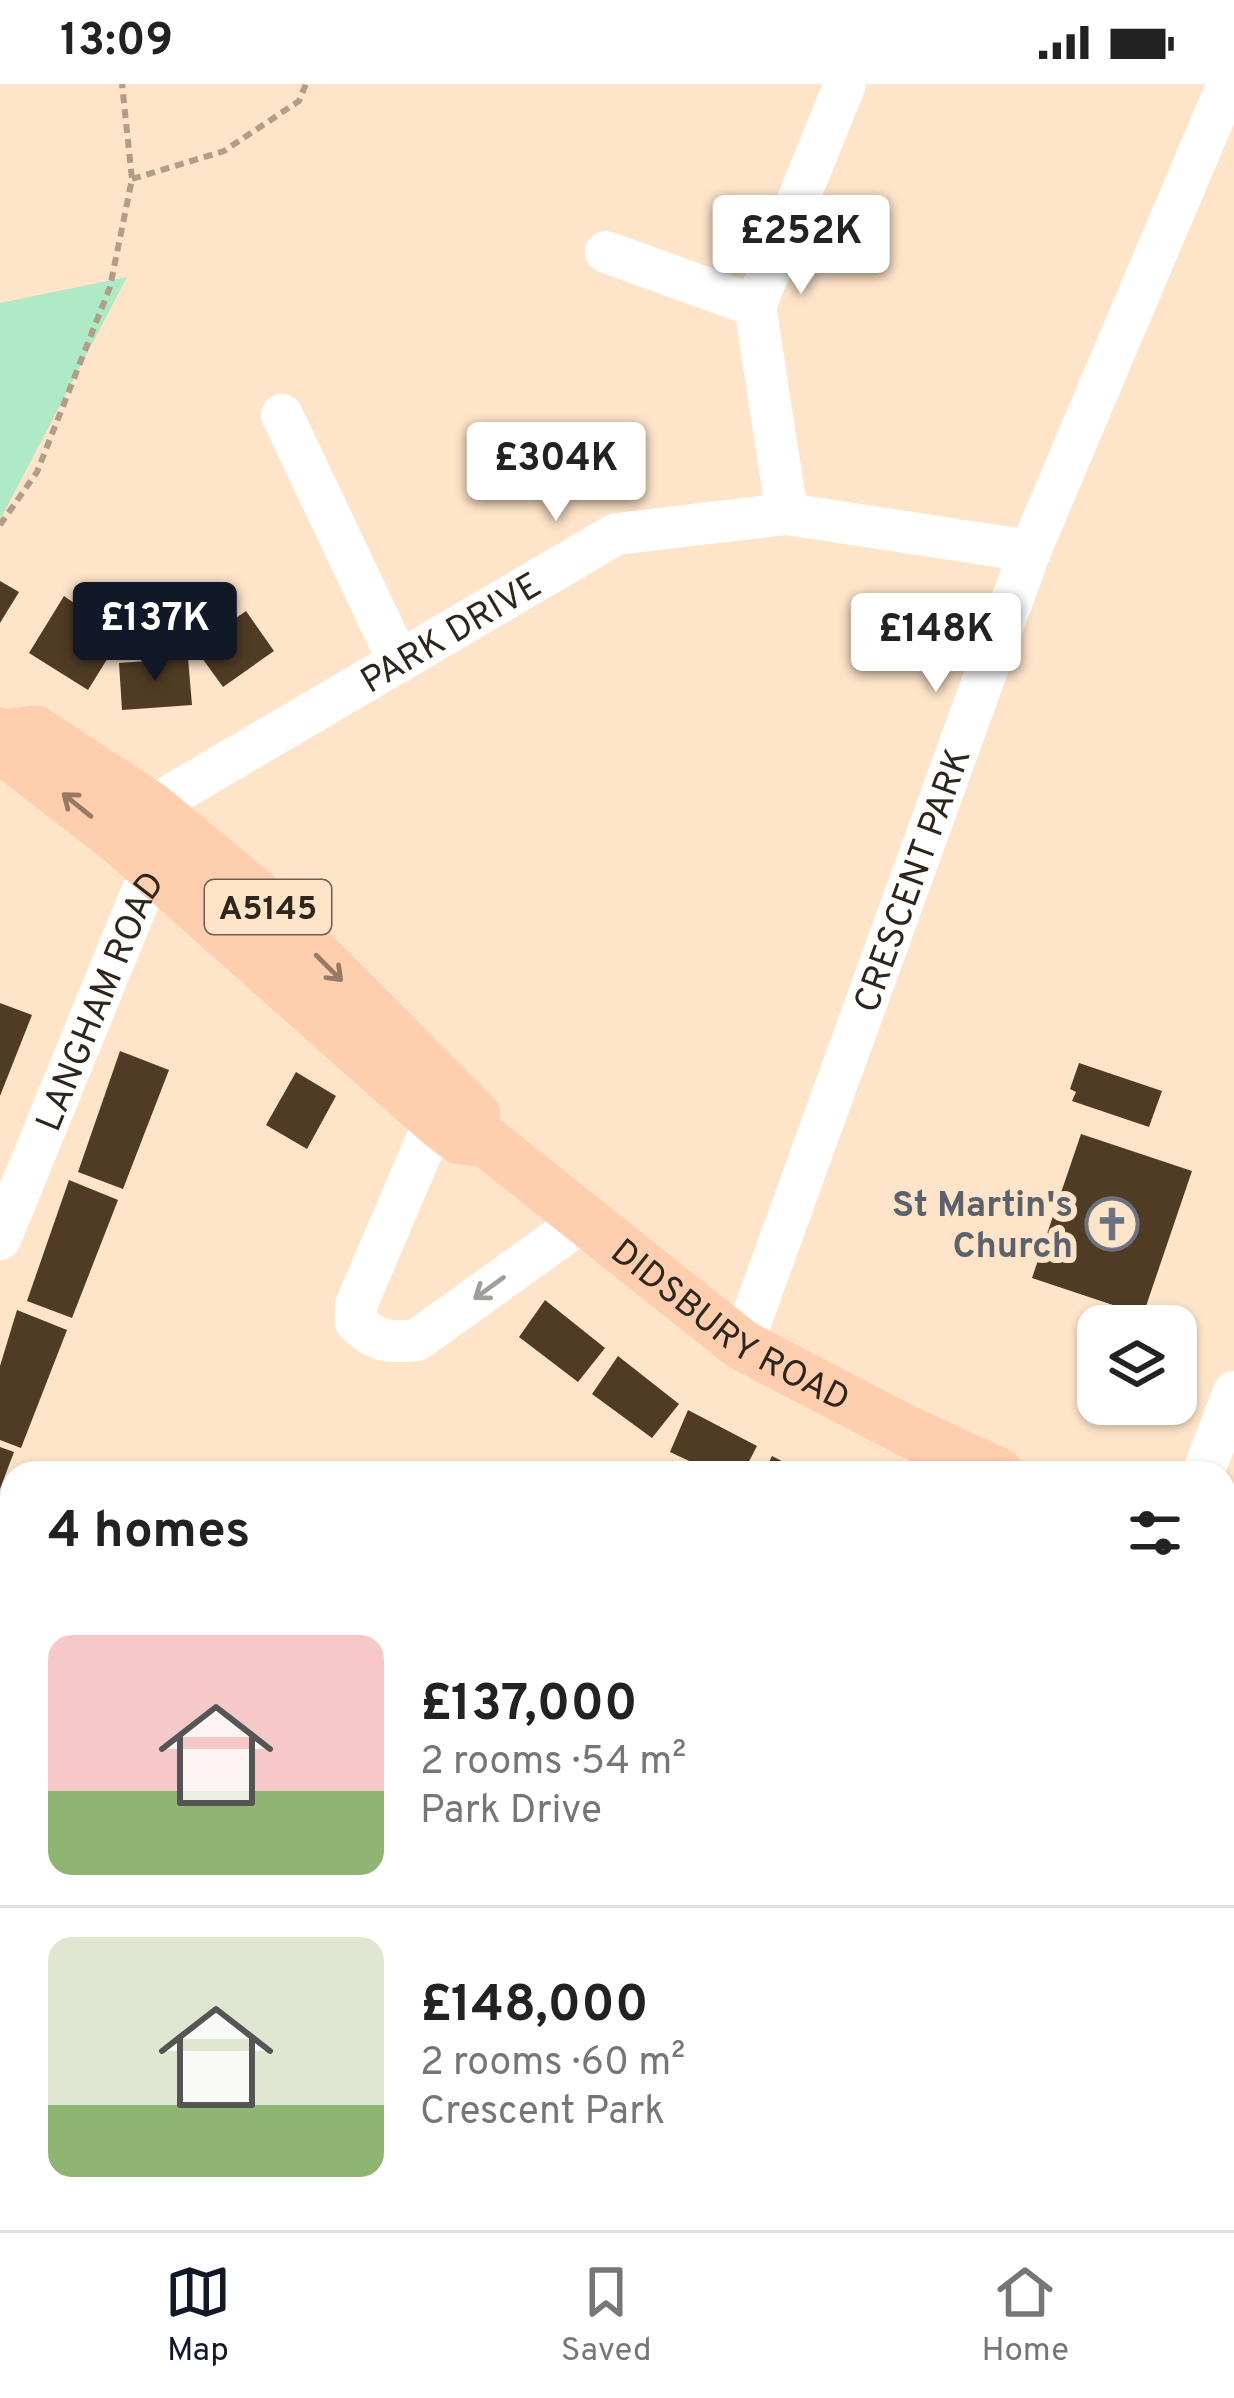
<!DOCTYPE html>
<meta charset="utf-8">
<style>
body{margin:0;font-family:Overpass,sans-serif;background:#f6f6f6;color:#222;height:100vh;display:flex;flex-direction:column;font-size:45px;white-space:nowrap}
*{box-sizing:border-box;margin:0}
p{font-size:39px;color:#767676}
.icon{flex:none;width:66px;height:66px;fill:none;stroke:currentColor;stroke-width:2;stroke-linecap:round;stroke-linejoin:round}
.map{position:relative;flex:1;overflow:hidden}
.drawer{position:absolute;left:0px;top:1377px;width:1236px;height:771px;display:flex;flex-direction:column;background:#fff;border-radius:36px 36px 0 0;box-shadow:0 3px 9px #0004}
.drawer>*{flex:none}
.controls{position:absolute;left:1077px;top:1221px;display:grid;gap:24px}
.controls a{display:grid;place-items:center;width:120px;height:120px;border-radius:24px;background:#fff;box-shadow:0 3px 9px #0004;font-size:60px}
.price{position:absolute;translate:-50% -102px;padding:0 27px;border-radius:12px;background:#fff;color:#222;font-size:39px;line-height:78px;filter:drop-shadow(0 3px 6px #0008)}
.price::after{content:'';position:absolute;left:50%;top:72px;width:36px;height:27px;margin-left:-18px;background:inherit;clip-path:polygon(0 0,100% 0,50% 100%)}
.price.active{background:#111827;color:#fff}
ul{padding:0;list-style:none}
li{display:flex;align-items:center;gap:36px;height:300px;padding:0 48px}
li+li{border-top:3px solid #e0e0e0}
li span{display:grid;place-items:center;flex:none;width:336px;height:240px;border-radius:24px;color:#555}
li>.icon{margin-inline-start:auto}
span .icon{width:144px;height:144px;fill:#fffc;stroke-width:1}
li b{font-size:51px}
h2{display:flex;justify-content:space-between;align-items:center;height:144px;padding:0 48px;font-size:51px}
.status{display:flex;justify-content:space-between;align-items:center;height:84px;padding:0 60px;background:#fff;direction:ltr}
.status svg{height:33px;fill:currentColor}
.menu{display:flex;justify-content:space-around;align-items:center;height:168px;border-top:3px solid #e0e0e0;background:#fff;font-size:33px;color:#767676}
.menu a{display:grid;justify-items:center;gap:6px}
.menu .active{color:#111827}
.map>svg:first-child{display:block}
.green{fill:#aeeac6}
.forest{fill:#87c6a1}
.building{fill:#503c25}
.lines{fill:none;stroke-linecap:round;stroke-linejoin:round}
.path{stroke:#b19d88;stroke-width:6;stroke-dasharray:9 6;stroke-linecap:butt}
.minor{stroke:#fff;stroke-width:42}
.major{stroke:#feceaf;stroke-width:51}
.oneway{stroke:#967a65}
.oneway2{stroke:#a19d98}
.labels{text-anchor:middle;stroke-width:12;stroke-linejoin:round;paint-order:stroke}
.shield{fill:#fee4c9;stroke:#6c5e4f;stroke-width:3}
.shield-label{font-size:33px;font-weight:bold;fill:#2e251b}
.street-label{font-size:36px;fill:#2e251b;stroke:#fee4c9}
.worship-label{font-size:36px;font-weight:bold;fill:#5b616d;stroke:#fee4c9;text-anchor:end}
</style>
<div class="status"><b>13:09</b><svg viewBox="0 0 49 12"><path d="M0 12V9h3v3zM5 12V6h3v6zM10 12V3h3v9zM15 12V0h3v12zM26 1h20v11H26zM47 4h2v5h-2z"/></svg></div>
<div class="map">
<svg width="1234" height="2146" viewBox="0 0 1234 2146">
<rect width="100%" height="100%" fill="#fee4c9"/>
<polygon class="green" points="127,193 0,436 0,219"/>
<polygon class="forest" points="0,1860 12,1860 12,1938 0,2019"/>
<g class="building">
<polygon points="0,497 19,508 0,539"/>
<polygon points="64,512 108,543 101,555 114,564 88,606 29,569"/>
<polygon points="246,527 274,567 223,603 194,563"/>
<polygon points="188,574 192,621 122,626 119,579"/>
<polygon points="0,919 32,931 0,1012"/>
<polygon points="120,967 169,986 123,1105 78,1088"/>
<polygon points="1079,979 1162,1007 1149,1043 1072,1017 1076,1008 1070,1005"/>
<polygon points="296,988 336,1012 307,1065 266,1041"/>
<polygon points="1081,1050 1192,1087 1143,1231 1032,1194"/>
<polygon points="69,1096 118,1116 72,1234 27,1217"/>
<polygon points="545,1216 605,1264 578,1298 519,1253"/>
<polygon points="17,1226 67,1246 21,1364 0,1356 0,1282"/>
<polygon points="618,1272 679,1320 652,1354 592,1310"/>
<polygon points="688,1326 757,1362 743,1389 715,1389 670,1368"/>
<polygon points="0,1363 14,1368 0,1405"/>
<polygon points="772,1372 805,1389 764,1389"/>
<rect x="0" y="1732" width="12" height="44"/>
<polygon points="1224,1753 1234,1757 1234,1907 1224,1903"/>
<polygon points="328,2136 652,2136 709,2143 385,2146"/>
</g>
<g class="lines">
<g class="path">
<polyline points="132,95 224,67 299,17 306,0"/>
<polyline points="0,441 37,388 110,203 132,95 122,0"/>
</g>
<g class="minor">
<polyline points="606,168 755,222"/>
<polyline points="282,331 399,578"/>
<polyline points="787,430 755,222 845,0"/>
<path id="s1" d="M130 746 151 723 616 450 787 430 1030 467"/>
<path d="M439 1039 427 1055 356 1221V1238C375 1258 390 1259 417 1256L584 1136"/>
<path id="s2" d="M0 1155 142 808 176 764"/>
<path id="s3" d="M742 1261 1030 467 1228 0"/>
<polyline points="1203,1389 1234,1308"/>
<polyline points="0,1846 12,1846"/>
<polyline points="900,2136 903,2146"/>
<polyline points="994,2136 997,2146"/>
<polyline points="1086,2136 1089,2146"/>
</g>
<g class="major">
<path id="s4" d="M0 649 17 676 120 756 439 1039 460 1055 487 1058 742 1261 905 1346 998 1389"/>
<polyline points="10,650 35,647 151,723 251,806 475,1031"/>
<polyline points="1224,1492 1234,1497"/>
</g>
</g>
<defs><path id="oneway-shaft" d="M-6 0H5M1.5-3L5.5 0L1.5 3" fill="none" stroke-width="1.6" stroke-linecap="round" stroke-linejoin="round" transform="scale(3)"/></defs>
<g class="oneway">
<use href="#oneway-shaft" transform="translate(77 721) rotate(-141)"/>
<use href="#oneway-shaft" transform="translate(329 884) rotate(45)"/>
</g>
<use class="oneway2" href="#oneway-shaft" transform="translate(489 1204) rotate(144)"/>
<defs>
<g id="church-ring" transform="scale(2.7)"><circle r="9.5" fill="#fee4c9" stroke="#6b7280" stroke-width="1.5"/><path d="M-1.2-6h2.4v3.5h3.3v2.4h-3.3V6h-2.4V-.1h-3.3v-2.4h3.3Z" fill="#6b7280"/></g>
</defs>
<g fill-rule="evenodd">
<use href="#church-ring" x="1112" y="1140"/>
</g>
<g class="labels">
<rect class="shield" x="205" y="796" width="126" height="54" rx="9"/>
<g class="shield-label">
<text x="268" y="835">A5145</text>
</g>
<g class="street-label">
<text dy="13" stroke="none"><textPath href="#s1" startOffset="378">PARK DRIVE</textPath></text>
<text dy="13" stroke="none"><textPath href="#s3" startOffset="495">CRESCENT PARK</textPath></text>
<text dy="13" stroke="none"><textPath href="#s2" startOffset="258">LANGHAM ROAD</textPath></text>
<text dy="13" stroke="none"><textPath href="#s4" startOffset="948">DIDSBURY ROAD</textPath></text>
</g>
<g class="worship-label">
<text x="1073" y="1132">St Martin's<tspan x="1073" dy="41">Church</tspan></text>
</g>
</g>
</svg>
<div class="controls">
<a><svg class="icon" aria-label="layers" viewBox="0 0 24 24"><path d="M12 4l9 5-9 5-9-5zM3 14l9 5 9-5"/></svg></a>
</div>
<b class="price" style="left:801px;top:213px">£252K</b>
<b class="price" style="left:556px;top:440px">£304K</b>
<b class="price active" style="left:155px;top:600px">£137K</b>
<b class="price" style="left:936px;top:611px">£148K</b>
<section class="drawer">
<h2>4 homes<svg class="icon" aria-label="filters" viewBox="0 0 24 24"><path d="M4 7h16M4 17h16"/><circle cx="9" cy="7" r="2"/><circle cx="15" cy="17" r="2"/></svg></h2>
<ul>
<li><span style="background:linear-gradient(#f6c9c9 65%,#8fb573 0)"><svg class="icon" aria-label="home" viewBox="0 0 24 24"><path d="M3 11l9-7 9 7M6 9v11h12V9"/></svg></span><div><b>£137,000</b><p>2 rooms · 54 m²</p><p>Park Drive</p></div></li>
<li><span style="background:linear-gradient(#dfe7d0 70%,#8fb573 0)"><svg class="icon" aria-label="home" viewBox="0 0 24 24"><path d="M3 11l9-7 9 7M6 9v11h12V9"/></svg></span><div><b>£148,000</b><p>2 rooms · 60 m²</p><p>Crescent Park</p></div></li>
</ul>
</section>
</div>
<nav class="menu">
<a class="active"><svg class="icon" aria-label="map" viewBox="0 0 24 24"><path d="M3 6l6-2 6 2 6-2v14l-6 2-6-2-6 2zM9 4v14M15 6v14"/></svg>Map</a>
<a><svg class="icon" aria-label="saved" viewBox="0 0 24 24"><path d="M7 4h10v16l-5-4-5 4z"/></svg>Saved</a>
<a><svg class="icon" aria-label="home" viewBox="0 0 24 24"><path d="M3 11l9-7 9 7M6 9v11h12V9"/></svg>Home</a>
</nav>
